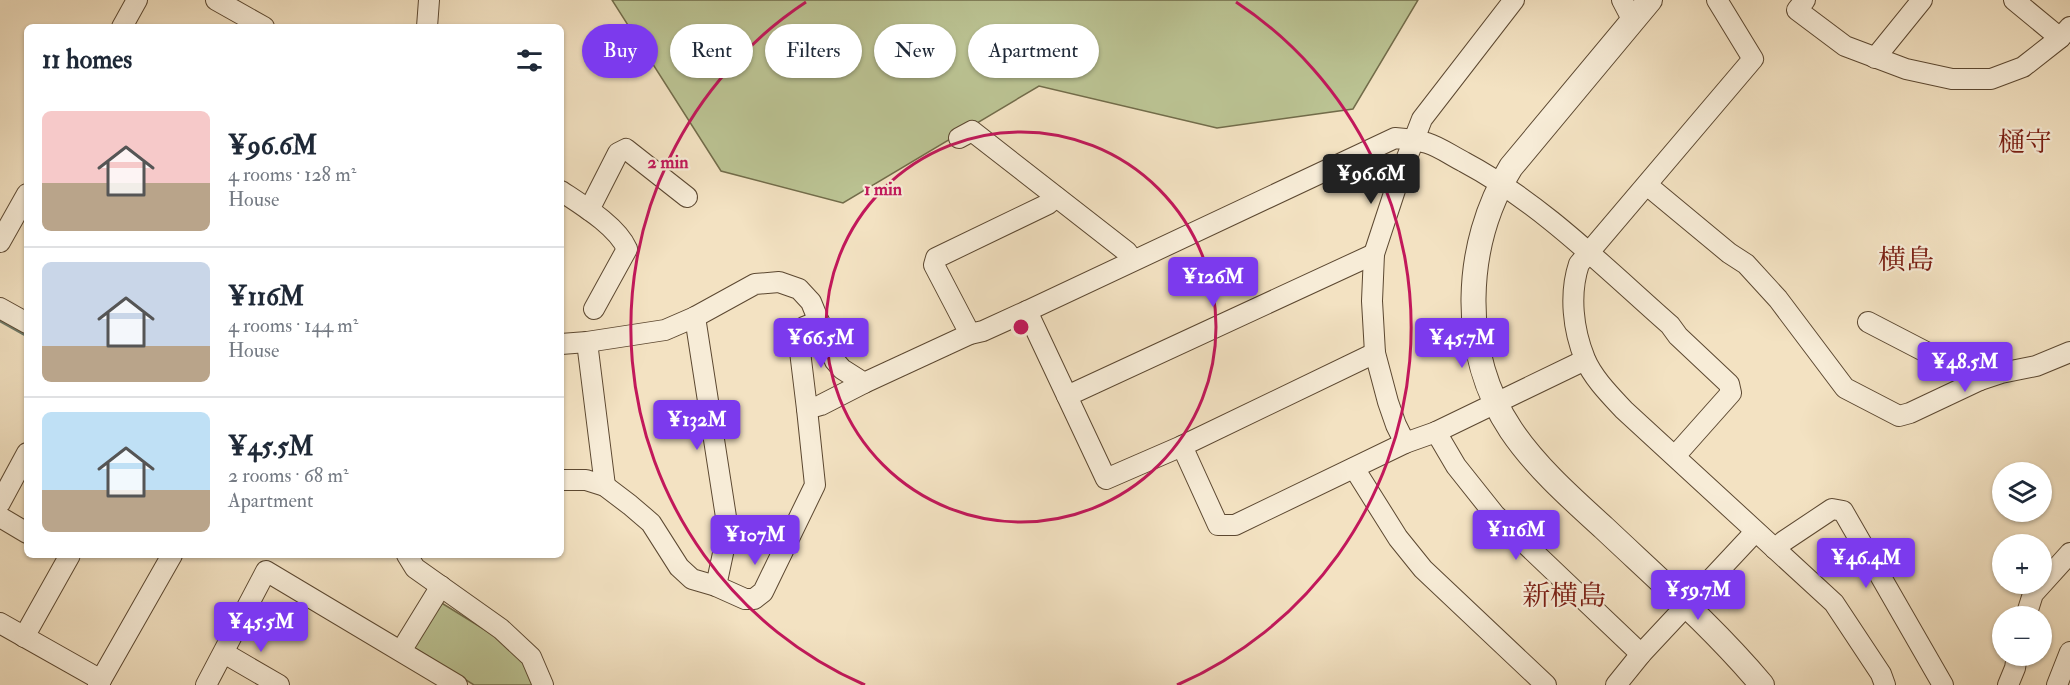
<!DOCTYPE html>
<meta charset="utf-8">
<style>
body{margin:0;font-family:"IM FELL Double Pica","Noto Serif JP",serif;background:#f2f2f3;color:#1f2937;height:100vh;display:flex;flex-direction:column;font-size:22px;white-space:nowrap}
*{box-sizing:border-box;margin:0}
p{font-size:20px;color:#747a83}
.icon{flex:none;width:33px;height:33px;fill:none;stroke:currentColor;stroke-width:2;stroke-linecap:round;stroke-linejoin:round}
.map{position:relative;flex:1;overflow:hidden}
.side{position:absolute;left:24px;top:24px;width:540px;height:534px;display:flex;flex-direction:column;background:#fff;border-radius:9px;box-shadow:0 2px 4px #0004}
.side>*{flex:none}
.hud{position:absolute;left:582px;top:24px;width:570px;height:54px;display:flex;gap:12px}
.buttons{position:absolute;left:1992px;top:462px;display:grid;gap:12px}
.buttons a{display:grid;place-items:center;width:60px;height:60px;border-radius:50%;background:#fff;box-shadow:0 2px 4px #0004;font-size:30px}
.price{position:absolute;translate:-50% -51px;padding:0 14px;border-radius:6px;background:#7c3aed;color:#fff;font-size:20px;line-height:39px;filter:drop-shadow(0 2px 3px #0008)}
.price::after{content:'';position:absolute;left:50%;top:36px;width:18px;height:14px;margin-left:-9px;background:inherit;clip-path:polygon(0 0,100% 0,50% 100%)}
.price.selected{background:#222;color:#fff}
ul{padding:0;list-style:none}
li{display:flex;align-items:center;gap:18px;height:150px;padding:0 18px}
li+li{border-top:2px solid #e0e1e3}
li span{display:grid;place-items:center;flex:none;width:168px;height:120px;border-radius:9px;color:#555}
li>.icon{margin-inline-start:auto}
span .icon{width:72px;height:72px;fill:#fffc;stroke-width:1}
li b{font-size:26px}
h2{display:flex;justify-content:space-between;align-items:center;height:72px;padding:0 18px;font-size:26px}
.chip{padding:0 21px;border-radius:27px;background:#fff;box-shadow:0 2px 4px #0004;font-size:21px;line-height:54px}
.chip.selected{background:#7c3aed;color:#fff}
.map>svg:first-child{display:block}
.green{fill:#bbc393;stroke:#726c4a;stroke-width:1.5}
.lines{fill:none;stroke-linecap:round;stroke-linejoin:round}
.stream{stroke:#6e7a69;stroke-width:4.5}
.minor-casing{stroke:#5c4831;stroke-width:22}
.tertiary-casing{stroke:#5c4831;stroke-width:26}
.minor{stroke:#f7ecd7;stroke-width:20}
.tertiary{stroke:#f7ecd7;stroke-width:24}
.ring{fill:none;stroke:#c2185b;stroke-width:3}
.labels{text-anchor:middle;stroke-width:4.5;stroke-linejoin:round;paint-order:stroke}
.neighbourhood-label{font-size:27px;fill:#7a1f14;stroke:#f7ecd7}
.quarter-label{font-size:28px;fill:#7a1f14;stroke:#f7ecd7}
.centre{fill:#c2185b;stroke:#f7ecd7;stroke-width:3}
.ring-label{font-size:18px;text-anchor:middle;font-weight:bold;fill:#c2185b;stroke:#f7ecd7;stroke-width:4.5;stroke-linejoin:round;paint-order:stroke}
</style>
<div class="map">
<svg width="2070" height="685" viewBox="0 0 2070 685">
<rect width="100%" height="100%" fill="#f3e2c2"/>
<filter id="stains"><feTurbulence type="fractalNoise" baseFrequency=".00333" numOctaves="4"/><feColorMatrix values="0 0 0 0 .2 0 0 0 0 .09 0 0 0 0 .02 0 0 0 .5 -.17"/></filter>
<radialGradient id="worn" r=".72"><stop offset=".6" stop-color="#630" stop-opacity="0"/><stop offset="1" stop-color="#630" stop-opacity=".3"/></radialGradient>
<g class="green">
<polygon points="612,0 1418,0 1353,109 1217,128 1039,86 843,203 721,171"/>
<polygon points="440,602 508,644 520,657 534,685 474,685 413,647"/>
</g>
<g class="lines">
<polyline class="stream" points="0,320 27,335"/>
<g class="minor-casing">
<g id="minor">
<polyline points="216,0 264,27"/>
<polyline points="1622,0 1633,21"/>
<path d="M1717 0 1753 59 1579 264C1569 294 1573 330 1585 359 1593 378 1610 395 1624 410L1834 603 1881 674 1885 685"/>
<polyline points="1805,0 1797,10 1845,46 1906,69 1952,79 1991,79 2023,67 2060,38 2070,27"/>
<polyline points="2014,0 2060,38"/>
<polyline points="122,27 137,0"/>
<polyline points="427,27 429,0"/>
<polyline points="1875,58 1922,0"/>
<polyline points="959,138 972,131 1127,252 1133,260"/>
<polyline points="1647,185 1729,253 1746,264 1778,299 1845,388 1899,416 1910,413 1980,380"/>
<path d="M561 191C582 205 617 226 627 249L594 309"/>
<polyline points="589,210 618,153 626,149 687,197"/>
<polyline points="0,242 27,194"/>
<polyline points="0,308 27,323"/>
<polyline points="1027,311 1106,479 1182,446 1375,353"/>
<polyline points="695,317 728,530 716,586"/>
<polyline points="1868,322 1980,380 2001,373 2036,366 2070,352"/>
<polyline points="970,334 934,265 936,258 1048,204 1056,197"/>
<polyline points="587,342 605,486"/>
<path d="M561 344 587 342 665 330 695 317 755 284 779 282 799 289 811 302 835 361 842 369 864 383 970 334 983 331 1027 311 1395 138C1407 139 1417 140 1427 143 1440 147 1452 156 1464 162 1541 203 1604 267 1670 325L1678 336 1729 384 1731 393 1675 456"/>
<polyline points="1067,396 1374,254"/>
<polyline points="807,409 798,335 804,327 819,321"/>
<polyline points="1436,432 1456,466 1495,515 1641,654"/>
<polyline points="1405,443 1396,425 1388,402 1375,353 1372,301 1374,254 1399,178 1422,119 1514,0"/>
<polyline points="1182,446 1218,525 1235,525 1405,443 1436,432 1585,360"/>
<polyline points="1354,468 1398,538 1423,569 1546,685"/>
<polyline points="561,480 586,480 605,486 630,505 651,523 679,567 692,579 716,586 745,599 754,599 763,592 815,485 807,409 821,405 864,383"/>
<polyline points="0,503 27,453"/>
<polyline points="0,517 27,533"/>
<polyline points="1775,549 1784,541 1832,509 1843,511 1943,685"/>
<polyline points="407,555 415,568 501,629 531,657 543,685"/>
<polyline points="2026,616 2033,594 2070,553"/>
<polyline points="0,623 101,680"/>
<polyline points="24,637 70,555"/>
<polyline points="401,651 441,586"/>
<polyline points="224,653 279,685"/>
<polyline points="98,685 172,555"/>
<polyline points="206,685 266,571 457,685"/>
<polyline points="1616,685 1641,654 1755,532"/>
<polyline points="2008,685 2015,668 2017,656"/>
<polyline points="2057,685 2070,652"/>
</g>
</g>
<g class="tertiary-casing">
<path id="tertiary" d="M1650 0 1511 167C1463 245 1459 352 1511 430 1536 467 1571 498 1604 528 1658 579 1714 628 1762 685"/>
</g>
<use href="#minor" class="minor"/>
<use href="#tertiary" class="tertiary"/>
</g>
<g class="ring">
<circle cx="1021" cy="327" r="195"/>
<path d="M865 685A390 390 0 0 1 806 2M1236 2A390 390 0 0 1 1177 685"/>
</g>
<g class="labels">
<g class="neighbourhood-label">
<text x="2025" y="151">樋守</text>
</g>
<g class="quarter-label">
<text x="1906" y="269">横島</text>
<text x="1564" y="605">新横島</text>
</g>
</g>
<circle cx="1021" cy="327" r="9" class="centre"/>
<g class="ring-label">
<text x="668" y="168">2 min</text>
<text x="883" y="195">1 min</text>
</g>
<rect width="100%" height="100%" filter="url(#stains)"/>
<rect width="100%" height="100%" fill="url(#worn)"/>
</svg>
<div class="buttons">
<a><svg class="icon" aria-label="layers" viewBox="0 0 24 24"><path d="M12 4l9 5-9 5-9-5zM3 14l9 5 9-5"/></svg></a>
<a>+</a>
<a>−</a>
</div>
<b class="price selected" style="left:1371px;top:205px">¥96.6M</b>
<b class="price" style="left:1213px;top:308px">¥126M</b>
<b class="price" style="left:821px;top:369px">¥66.5M</b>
<b class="price" style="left:1462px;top:369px">¥45.7M</b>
<b class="price" style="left:1965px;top:393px">¥48.5M</b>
<b class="price" style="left:697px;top:451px">¥132M</b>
<b class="price" style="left:1516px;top:561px">¥116M</b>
<b class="price" style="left:755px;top:566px">¥107M</b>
<b class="price" style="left:1866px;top:589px">¥46.4M</b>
<b class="price" style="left:1698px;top:621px">¥59.7M</b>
<b class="price" style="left:261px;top:653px">¥45.5M</b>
<div class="hud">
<a class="chip selected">Buy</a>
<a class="chip">Rent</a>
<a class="chip">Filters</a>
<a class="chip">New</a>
<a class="chip">Apartment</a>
</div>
<section class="side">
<h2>11 homes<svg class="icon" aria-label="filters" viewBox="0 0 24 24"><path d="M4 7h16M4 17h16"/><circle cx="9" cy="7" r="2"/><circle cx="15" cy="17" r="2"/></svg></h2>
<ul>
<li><span style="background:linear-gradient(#f6c9c9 60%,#b9a48a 0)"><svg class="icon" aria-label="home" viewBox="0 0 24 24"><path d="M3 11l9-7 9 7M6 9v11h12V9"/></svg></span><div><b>¥96.6M</b><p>4 rooms · 128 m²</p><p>House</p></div></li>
<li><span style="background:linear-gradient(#c9d6e8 70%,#b9a48a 0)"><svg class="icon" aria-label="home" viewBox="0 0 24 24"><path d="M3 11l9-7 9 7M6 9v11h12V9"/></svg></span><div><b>¥116M</b><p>4 rooms · 144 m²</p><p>House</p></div></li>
<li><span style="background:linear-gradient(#bfe0f5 65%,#b9a48a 0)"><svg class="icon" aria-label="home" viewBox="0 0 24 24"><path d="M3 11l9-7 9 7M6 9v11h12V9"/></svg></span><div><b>¥45.5M</b><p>2 rooms · 68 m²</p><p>Apartment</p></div></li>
</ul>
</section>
</div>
